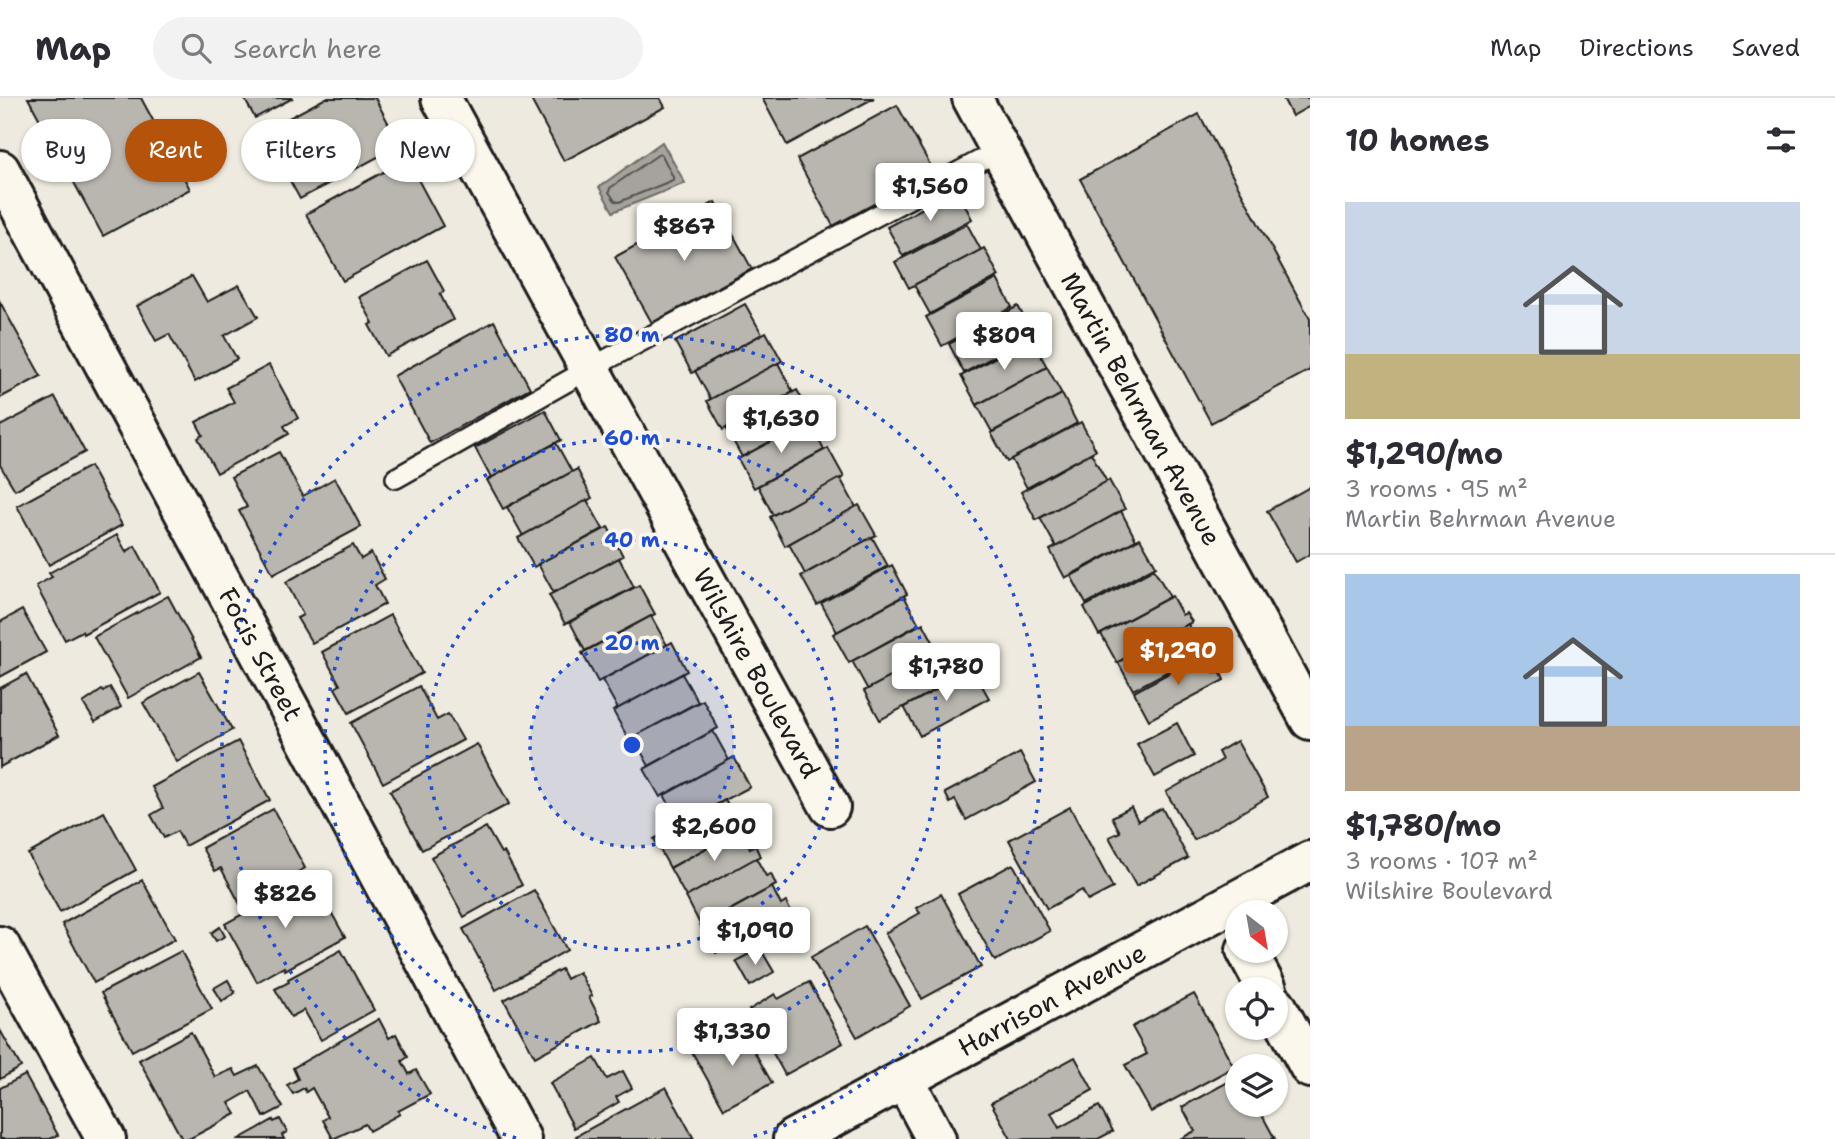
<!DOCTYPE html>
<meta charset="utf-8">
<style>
body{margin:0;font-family:"Shantell Sans",sans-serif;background:#f2f2f3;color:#2b2b33;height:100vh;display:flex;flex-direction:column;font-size:26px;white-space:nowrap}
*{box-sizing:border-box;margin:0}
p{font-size:23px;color:#7c7c81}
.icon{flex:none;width:38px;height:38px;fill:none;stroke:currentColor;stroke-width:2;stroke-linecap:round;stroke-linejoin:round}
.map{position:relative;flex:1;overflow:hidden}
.sheet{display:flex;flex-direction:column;background:#fff;width:525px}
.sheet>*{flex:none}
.top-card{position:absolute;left:21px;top:21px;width:665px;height:63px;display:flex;gap:14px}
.needle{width:46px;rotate:149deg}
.fabs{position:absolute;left:1225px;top:802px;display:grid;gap:14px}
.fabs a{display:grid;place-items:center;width:63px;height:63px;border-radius:50%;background:#fff;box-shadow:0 2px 5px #0004;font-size:35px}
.price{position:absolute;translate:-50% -60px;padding:0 16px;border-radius:7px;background:#fff;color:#222;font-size:23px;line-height:46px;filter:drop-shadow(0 2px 4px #0008)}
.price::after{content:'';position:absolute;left:50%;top:42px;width:21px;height:16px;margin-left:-10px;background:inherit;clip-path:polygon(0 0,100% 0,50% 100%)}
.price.selected{background:#b45309;color:#fff}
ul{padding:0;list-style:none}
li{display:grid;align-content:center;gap:14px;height:371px;padding:0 35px}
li+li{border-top:2px solid #e1e1e2}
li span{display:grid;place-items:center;height:217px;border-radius:0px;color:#555}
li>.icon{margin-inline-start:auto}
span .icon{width:126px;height:126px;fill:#fffc;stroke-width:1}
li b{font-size:30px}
h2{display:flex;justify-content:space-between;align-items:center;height:84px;padding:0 35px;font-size:30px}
.pill{padding:0 24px;border-radius:32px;background:#fff;box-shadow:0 2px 5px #0004;font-size:24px;line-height:63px}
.pill.selected{background:#b45309;color:#fff}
header{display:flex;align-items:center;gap:42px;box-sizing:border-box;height:98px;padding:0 35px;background:#fff;border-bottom:2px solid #e1e1e2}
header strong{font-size:33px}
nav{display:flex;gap:38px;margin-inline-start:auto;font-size:24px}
.search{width:490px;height:63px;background:#f2f2f3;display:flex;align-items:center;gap:18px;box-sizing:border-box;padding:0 24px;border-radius:38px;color:#7c7c81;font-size:26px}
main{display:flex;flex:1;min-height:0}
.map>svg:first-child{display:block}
.water{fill:#a6a39d;stroke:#6f6d69;stroke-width:2}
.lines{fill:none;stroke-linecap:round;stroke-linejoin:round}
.shore{stroke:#535250;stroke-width:2}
.building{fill:#b9b6af;stroke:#1c1c1c;stroke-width:2}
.service-casing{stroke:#1c1c1c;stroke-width:24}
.minor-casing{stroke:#1c1c1c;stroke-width:44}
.service{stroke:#fbf7ec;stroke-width:19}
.minor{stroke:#fbf7ec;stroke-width:38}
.ring{fill:none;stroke:#1d4ed8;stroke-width:3.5;stroke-dasharray:3.5 7}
.labels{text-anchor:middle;stroke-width:7;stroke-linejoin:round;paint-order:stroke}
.street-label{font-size:26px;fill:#1c1c1c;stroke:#fbf7ec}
.centre{fill:#1d4ed8;stroke:#fbf7ec;stroke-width:3.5}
.ring-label{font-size:21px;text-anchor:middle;font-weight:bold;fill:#1d4ed8;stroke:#fbf7ec;stroke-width:7;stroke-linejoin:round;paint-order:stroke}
</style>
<header>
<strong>Map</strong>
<div class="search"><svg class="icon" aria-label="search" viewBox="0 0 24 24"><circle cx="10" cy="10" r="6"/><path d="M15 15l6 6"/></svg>Search here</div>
<nav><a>Map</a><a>Directions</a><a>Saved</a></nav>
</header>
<main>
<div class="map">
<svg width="1310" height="1041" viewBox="0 0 1310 1041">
<rect width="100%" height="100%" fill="#eeeadf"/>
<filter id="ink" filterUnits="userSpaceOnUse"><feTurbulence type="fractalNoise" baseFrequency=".0143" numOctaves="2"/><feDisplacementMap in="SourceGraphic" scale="14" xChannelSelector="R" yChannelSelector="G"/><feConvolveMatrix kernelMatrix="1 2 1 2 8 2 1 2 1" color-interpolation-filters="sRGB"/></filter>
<g filter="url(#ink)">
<polygon class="water" points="662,44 685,85 613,114 599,89"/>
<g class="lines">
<polygon class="shore" points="659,56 662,57 673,79 673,82 619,104 615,103 609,94 610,90"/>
</g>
<g class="building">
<polygon points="28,0 141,0 190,91 103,138"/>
<polygon points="244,0 293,0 255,20"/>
<polygon points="326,0 375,0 400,47 300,101 263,34"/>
<polygon points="530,0 660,0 665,9 564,63"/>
<polygon points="762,0 874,0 787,47"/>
<polygon points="1283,0 1310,0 1310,8 1292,18"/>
<polygon points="897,7 934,74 833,128 797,61"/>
<polygon points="1199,16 1310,221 1310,272 1211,325 1080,81"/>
<polygon points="407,61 443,128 343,183 306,116"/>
<polygon points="957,92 972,121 903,158 887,129"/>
<polygon points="715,104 752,171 652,225 615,159"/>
<polygon points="967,126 981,152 909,190 895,164"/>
<polygon points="984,150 999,178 930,216 914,187"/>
<polygon points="427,162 444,193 440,196 453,222 386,258 369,227 373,225 359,199"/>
<polygon points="192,178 207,204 239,187 258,219 224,238 237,261 195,284 169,236 156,243 137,208"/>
<polygon points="997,181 1012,209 942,248 926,219"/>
<polygon points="0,204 41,278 0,300"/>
<polygon points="745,206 762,236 692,275 675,244"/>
<polygon points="1018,208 1033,237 964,275 949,246"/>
<polygon points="494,223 530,290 430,345 394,278"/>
<polygon points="766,234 782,263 711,302 695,273"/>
<polygon points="1031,240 1047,269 977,307 961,278"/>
<polygon points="778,265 793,294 723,332 707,303"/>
<polygon points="269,267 298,320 284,328 289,336 217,375 198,340 203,337 196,324 234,304 226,290"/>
<polygon points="1047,269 1062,296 992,334 977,307"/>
<polygon points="797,292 813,321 742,359 726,330"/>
<polygon points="1062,296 1077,325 1007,364 991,335"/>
<polygon points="55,299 85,354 15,392 0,367 0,328"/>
<polygon points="545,312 561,342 491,380 475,350"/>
<polygon points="809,323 824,352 754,390 738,361"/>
<polygon points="1081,324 1096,352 1027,390 1011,361"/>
<polygon points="556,345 572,374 503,411 487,382"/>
<polygon points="828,350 844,379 773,417 758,388"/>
<polygon points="279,354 303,398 335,380 361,429 273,476 239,413 247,409 231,379"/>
<polygon points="1091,355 1107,384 1036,422 1021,394"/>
<polygon points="90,368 122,427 49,467 17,408"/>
<polygon points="577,371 592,400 523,438 507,409"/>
<polygon points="840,380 856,409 785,448 770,419"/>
<polygon points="1109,382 1125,411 1056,449 1040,420"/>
<polygon points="1310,389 1310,456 1296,464 1267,413"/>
<polygon points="587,402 603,431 534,469 518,440"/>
<polygon points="859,407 876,437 805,476 789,446"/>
<polygon points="1121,413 1136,442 1065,480 1050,452"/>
<polygon points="608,429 623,458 554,495 538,466"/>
<polygon points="117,437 126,454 135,448 160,494 83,536 82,533 65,542 36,488 52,479 49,475"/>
<polygon points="872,439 888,468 817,507 801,478"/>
<polygon points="1140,440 1156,468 1086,506 1071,478"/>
<polygon points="353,447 361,461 371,455 385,481 375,487 385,506 312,545 297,520 303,517 286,484"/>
<polygon points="619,460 634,489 565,526 549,497"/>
<polygon points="892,467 907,496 837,534 821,505"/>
<polygon points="1154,471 1170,499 1099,537 1084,509"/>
<polygon points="639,487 655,516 585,553 570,524"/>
<polygon points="168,498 201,559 128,600 94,539"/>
<polygon points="904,498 919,526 849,565 833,536"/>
<polygon points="1172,498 1182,517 1186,515 1192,524 1117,565 1101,536"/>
<polygon points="22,512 46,554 0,579 0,524"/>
<polygon points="390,517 422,575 349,615 335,590 340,587 322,554"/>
<polygon points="651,518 667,547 598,584 582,555"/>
<polygon points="923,525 938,553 868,592 852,563"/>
<polygon points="1188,526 1198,545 1203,543 1208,552 1133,592 1118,564"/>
<polygon points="672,544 687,573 618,611 602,582"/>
<polygon points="935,555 950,584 880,622 864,593"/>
<polygon points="1204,556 1215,575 1220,573 1224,582 1149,622 1134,594"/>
<polygon points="973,572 989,600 920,638 904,609"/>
<polygon points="199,574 232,632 177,664 143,605"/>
<polygon points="26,576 59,637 0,669 0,590"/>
<polygon points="682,576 698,604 629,642 613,613"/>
<polygon points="419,588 437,622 448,616 463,642 383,685 351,625"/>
<polygon points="110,589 121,609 95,624 83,605 102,592 103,593"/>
<polygon points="703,602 718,630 649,668 633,639"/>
<polygon points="1177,625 1194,658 1155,679 1137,646"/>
<polygon points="713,633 729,662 660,699 644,671"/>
<polygon points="238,643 270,702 185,748 177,733 164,740 151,717 163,710 152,689"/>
<polygon points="1237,643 1268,699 1194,742 1166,694 1222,662 1218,654"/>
<polygon points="477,646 509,706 422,752 390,693"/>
<polygon points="1020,655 1036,684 966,722 955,702 950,705 945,695"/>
<polygon points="734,659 750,689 680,726 664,697"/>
<polygon points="725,702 735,721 739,718 745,730 670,770 654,741"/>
<polygon points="1070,709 1113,790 1088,803 1082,792 1047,811 1009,742"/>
<polygon points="1131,709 1138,723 1162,710 1188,760 1136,788 1109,739 1120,734 1112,719"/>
<polygon points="273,711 305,770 240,806 221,770 215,773 202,750"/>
<polygon points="104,714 136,772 60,814 28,756"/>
<polygon points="486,729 501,755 504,754 522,787 464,819 431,759"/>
<polygon points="741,731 750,750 755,747 760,758 686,799 670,770"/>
<polygon points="756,760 766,778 771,776 776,787 701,828 686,799"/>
<polygon points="1013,766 1050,833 995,863 958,796"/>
<polygon points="311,778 345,839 285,872 284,869 257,884 225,826"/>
<polygon points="142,782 175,841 94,885 62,826"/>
<polygon points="772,789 781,807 786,804 791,814 716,855 701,828"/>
<polygon points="534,792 567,852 496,892 463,831"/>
<polygon points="941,796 981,869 922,901 885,835 920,815 916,810"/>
<polygon points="865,828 910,908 857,939 811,859"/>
<polygon points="220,829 225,838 216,843 211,835"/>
<polygon points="760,850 774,874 750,888 736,863"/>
<polygon points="341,852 374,912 321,942 304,912 291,919 275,891 289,884 288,881"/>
<polygon points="181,853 212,911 132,953 101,895"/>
<polygon points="561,871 566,881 579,874 592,898 589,899 601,923 535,959 504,902"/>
<polygon points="228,882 235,895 222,903 214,890"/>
<polygon points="809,884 843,945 785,977 749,912 775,896 778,901"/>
<polygon points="1194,896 1234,969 1151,1014 1125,967 1147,956 1132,929"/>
<polygon points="379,921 389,940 396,936 408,959 402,963 409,976 416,972 430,996 398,1013 400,1016 369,1033 365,1026 333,1041 323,1022 328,1019 312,990 306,994 304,990 293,996 287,987 298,981 293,970"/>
<polygon points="740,928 772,985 724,1011 692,954"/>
<polygon points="0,932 21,969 0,981"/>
<polygon points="191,934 215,979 233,971 237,978 258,968 283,1009 264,1019 250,993 229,1005 236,1016 189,1041 182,1041 139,962"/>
<polygon points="1075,959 1093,992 1051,1015 1059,1030 1099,1008 1113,1033 1098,1041 1011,1041 991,1005"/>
<polygon points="595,960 607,981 623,973 632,990 616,999 619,1004 574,1030 550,985"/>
<polygon points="25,977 58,1037 50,1041 0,1041 0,990"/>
<polygon points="1237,979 1237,1006 1256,1006 1275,1041 1180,1041 1195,1033 1182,1009"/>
<polygon points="666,989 694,1041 578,1041 576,1038"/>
<polygon points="280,1021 287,1034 282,1037 284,1041 239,1041 273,1022 274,1024"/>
</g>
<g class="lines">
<g class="service-casing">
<polyline id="service" points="396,380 589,271 1000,52"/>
</g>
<g class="minor-casing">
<g id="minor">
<path id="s1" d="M441 0 830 709"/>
<path id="s2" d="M972 0 1310 622"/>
<path id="s3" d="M0 72 521 1041"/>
<polyline points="0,848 106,1041"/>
<polyline points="1246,852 1267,891"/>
<polyline points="1276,907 1310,970"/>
<polyline points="904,981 936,1041"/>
<path id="s4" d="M793 1041 1310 763"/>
</g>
</g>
<use href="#service" class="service"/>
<use href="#minor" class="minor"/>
</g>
</g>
<circle cx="632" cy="647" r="102" fill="#1d4ed8" fill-opacity=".12"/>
<g class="ring">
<circle cx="632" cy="647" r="102"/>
<circle cx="632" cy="647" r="205"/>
<circle cx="632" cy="647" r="307"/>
<path d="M516 1040A410 410 0 1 1 748 1040"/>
</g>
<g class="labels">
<g class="street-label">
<text dy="9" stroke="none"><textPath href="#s2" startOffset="354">Martin Behrman Avenue</textPath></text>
<text dy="9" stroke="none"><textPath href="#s3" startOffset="550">Focis Street</textPath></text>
<text dy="9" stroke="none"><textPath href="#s1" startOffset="656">Wilshire Boulevard</textPath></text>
<text dy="9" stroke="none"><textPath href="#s4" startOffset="294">Harrison Avenue</textPath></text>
</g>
</g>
<circle cx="632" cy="647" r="10" class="centre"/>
<g class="ring-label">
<text x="632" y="244">80 m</text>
<text x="632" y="347">60 m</text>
<text x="632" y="449">40 m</text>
<text x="632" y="552">20 m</text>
</g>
</svg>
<div class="fabs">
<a><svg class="needle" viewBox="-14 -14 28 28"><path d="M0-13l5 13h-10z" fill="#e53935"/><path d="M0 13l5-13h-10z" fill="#7c7c81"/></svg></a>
<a><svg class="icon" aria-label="locate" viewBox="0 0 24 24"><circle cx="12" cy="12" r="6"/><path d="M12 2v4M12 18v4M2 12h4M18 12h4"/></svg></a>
<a><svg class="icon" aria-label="layers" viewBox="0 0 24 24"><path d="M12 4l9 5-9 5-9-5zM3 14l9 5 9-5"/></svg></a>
</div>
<b class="price" style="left:930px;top:125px">$1,560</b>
<b class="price" style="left:684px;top:165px">$867</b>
<b class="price" style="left:1004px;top:274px">$809</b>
<b class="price" style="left:781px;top:357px">$1,630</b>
<b class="price selected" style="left:1178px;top:589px">$1,290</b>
<b class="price" style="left:946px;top:605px">$1,780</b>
<b class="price" style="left:714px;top:765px">$2,600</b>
<b class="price" style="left:285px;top:832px">$826</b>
<b class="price" style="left:755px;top:869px">$1,090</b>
<b class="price" style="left:732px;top:970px">$1,330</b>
<div class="top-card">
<a class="pill">Buy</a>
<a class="pill selected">Rent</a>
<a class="pill">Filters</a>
<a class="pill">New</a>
</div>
</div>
<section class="sheet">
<h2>10 homes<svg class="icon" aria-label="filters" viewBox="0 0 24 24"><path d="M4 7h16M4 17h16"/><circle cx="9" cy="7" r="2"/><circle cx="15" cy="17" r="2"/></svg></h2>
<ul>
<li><span style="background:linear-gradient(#c9d6e8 70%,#c2b280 0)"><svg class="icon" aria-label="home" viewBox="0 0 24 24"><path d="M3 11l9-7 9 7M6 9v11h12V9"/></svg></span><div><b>$1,290/mo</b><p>3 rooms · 95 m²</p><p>Martin Behrman Avenue</p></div></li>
<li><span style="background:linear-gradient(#a9c7e8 70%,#b9a48a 0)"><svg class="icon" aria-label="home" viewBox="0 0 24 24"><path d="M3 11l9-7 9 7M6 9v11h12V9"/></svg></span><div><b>$1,780/mo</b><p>3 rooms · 107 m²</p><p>Wilshire Boulevard</p></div></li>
</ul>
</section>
</main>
